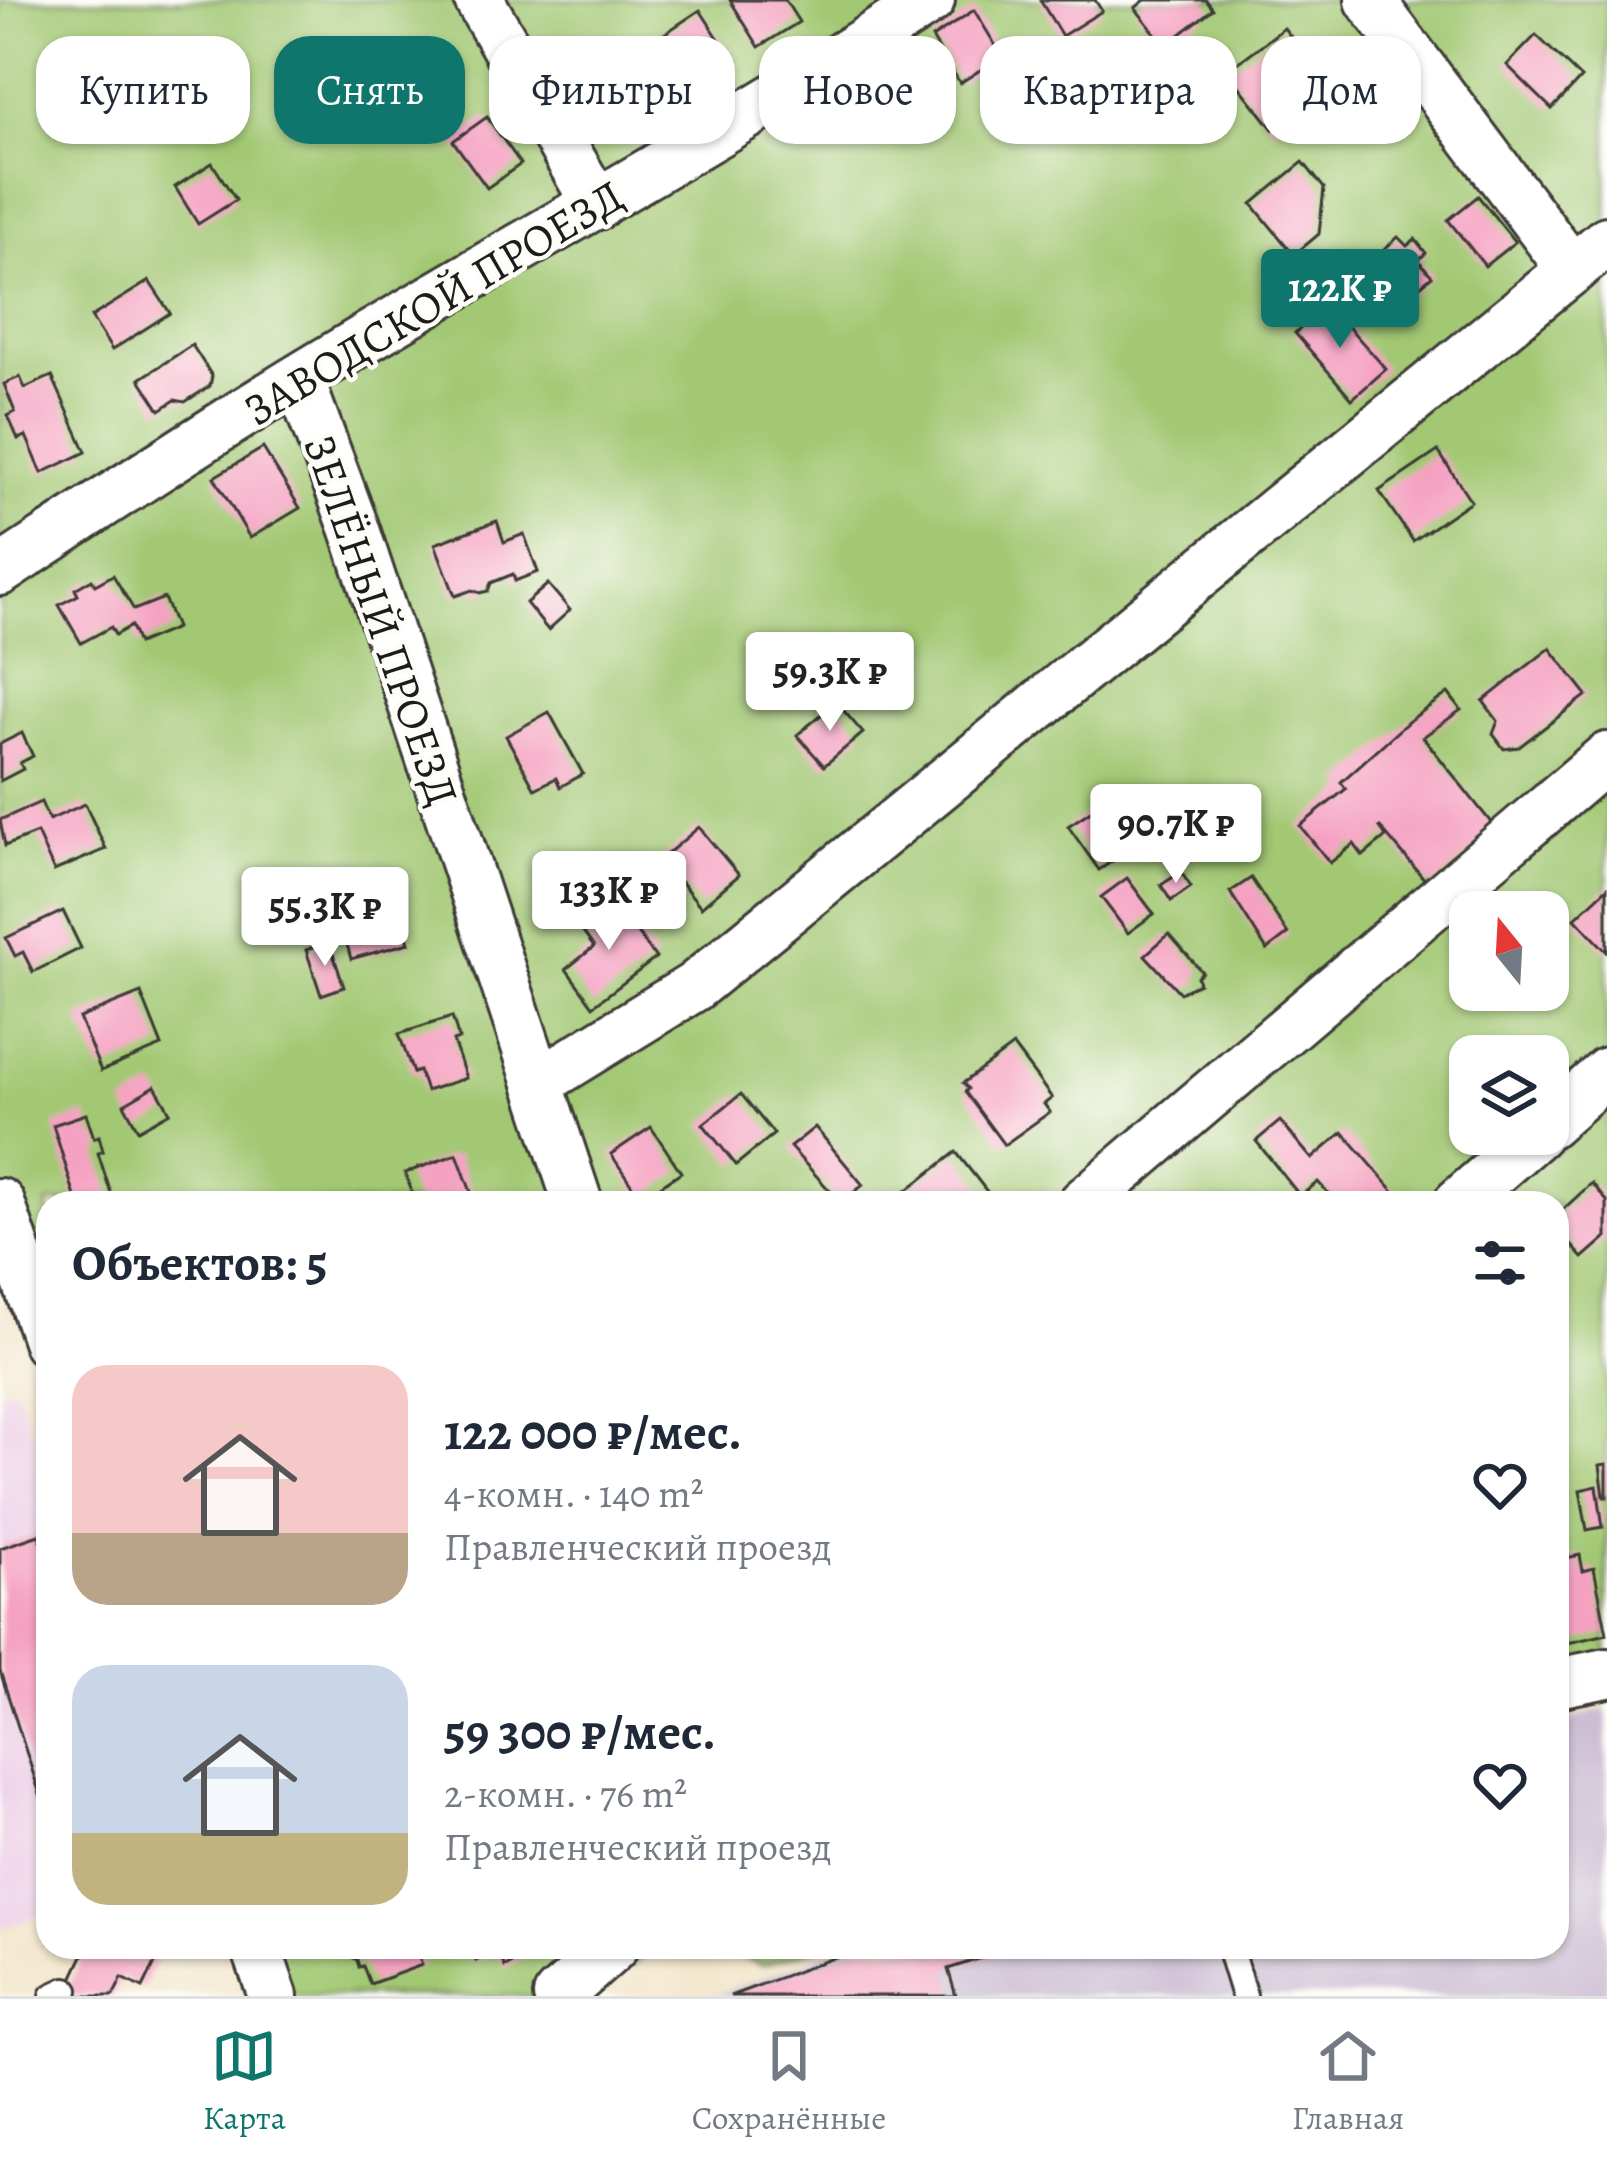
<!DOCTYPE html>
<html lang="ru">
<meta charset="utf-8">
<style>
body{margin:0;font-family:Alegreya,serif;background:#f2f2f3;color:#1f2937;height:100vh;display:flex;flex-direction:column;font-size:45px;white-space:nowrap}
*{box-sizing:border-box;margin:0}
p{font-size:39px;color:#747a83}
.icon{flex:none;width:66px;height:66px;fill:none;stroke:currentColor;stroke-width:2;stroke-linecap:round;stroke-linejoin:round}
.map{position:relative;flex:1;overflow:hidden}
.panel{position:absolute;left:36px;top:1191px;width:1533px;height:768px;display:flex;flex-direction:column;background:#fff;border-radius:36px;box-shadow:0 3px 9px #0004}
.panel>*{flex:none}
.guide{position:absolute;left:36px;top:36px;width:1536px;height:108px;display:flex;gap:24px}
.needle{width:78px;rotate:342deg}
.tools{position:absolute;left:1449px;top:891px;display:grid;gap:24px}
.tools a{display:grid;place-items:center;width:120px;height:120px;border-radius:24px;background:#fff;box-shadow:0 3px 9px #0004;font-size:60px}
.price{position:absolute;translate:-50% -102px;padding:0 27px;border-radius:12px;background:#fff;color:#222;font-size:39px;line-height:78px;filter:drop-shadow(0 3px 6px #0008)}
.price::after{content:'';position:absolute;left:50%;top:72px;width:36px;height:27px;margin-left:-18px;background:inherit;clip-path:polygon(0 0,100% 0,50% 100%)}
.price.active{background:#0f766e;color:#fff}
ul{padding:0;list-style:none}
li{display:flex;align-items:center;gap:36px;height:300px;padding:0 36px}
li span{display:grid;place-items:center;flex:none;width:336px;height:240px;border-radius:36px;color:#555}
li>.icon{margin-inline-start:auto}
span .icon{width:144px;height:144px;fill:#fffc;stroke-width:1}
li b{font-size:51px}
h2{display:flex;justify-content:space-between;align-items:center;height:144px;padding:0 36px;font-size:51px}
.chip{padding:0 42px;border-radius:36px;background:#fff;box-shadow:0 3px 9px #0004;font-size:42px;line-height:108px}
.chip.active{background:#0f766e;color:#fff}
.tab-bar{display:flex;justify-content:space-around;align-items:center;height:168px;border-top:3px solid #e0e1e3;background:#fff;font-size:33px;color:#747a83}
.tab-bar a{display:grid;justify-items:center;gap:6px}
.tab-bar .active{color:#0f766e}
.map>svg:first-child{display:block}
.built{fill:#eed0e8}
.industrial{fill:#ccbed4}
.green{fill:#a2c873;stroke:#5f7248;stroke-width:3;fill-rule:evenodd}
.building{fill:#f5a2c2}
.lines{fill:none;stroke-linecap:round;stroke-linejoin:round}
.lane-casing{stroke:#3c3a36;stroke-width:30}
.street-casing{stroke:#3c3a36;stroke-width:54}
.lane{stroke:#fff;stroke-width:24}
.street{stroke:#fff;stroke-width:48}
.labels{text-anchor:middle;stroke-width:9;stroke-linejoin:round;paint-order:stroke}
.street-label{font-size:45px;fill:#1c1c1c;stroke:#fdfcf7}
</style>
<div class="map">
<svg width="1607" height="1996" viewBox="0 0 1607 1996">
<rect width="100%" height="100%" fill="#fdfcf7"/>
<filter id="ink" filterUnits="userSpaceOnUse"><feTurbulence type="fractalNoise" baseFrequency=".00833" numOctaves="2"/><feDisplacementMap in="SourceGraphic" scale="24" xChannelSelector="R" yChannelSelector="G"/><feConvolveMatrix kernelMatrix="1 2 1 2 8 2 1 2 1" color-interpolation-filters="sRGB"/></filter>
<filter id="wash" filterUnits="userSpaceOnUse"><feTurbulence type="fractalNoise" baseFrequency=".004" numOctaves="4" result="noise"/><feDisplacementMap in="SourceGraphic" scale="48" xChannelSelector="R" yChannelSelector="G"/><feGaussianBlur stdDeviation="2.7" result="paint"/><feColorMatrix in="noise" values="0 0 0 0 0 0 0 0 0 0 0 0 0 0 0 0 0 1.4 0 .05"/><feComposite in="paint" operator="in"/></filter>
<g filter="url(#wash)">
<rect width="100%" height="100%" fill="#f2e4c8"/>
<polygon class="built" points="16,1388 48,1481 48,1913 0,1929 0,1391"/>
<polygon class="industrial" points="1607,1709 1607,1996 712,1996 844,1947 1557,1947 1557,1723"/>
<g class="green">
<path d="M0 0H1607V1694L1557 1707V1203H48V1339L0 1201ZM1470 912H1548V990H1470ZM1470 1056H1548V1134H1470Z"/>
<polygon points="259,1947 657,1947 588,1996 276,1996"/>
<polygon points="714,1947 819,1947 763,1965"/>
</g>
<g id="blocks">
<g class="building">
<polygon points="730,0 785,0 799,22 759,47"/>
<polygon points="1040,0 1095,0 1102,11 1062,36"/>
<polygon points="1145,0 1206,0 1213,9 1165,46 1135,8"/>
<polygon points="700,10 726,50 720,54 724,61 682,87 655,40"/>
<polygon points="974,10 1002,56 960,83 932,38"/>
<polygon points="1284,28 1329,85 1322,90 1322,104 1310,114 1295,111 1273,129 1227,71"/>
<polygon points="1536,35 1581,78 1552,109 1507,65"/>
<polygon points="610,55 647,112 615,133 580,73"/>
<polygon points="1149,82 1172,121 1150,133 1128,94"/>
<polygon points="487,117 521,164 487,188 453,141"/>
<polygon points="1303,162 1324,188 1319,234 1294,255 1252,204"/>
<polygon points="212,163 236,200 198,224 175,187"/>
<polygon points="1478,196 1515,242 1485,266 1448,220"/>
<polygon points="1398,237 1407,246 1415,239 1426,253 1418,260 1432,276 1388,313 1355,275"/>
<polygon points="149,281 170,313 112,350 91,317"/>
<polygon points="1328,304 1386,369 1352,399 1295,333"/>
<polygon points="192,345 212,376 210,386 185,402 175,400 160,410 140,379"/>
<polygon points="52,376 86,452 42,473 26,436 18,439 8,416 15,412 4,384 20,377 25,388"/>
<polygon points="263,448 300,508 250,538 214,477"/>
<polygon points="1438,451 1471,501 1413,541 1379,491"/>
<polygon points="497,521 504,542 524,534 538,572 515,581 513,574 491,583 488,591 480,593 472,590 455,596 435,544"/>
<polygon points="113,575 134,610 164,598 176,628 138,644 131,626 115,635 111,627 81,643 59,605 78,595 75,589 92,579 95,585"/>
<polygon points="548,584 570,610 548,630 526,603"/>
<polygon points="1550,648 1587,695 1519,747 1504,749 1493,734 1498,721 1483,701"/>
<polygon points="1448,693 1461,710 1423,737 1497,830 1432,888 1379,826 1386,837 1363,856 1354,844 1330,863 1300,826 1346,789 1341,782 1409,721"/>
<polygon points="836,702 863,733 824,766 797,735"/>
<polygon points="549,712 583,774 560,787 556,778 535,789 506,736"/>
<polygon points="22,733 33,756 20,763 23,769 0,781 0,744"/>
<polygon points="1127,787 1158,831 1099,870 1068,826"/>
<polygon points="41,802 49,820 85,804 106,849 54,871 37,833 5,846 0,820"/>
<polygon points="699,827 739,875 701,907 679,880 672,887 654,865"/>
<polygon points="1181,872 1191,887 1171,901 1161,885"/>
<polygon points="1127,878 1154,914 1128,933 1101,897"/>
<polygon points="1251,878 1288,934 1267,950 1230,892"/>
<polygon points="1607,888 1607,952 1575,918"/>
<polygon points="610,897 656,958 593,1006 566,969 594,947 576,923"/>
<polygon points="400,908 409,943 351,959 341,923"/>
<polygon points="63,911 81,948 33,972 23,952 15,956 6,938"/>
<polygon points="1169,934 1202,972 1197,977 1199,983 1180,993 1145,955"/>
<polygon points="329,942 344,987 321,995 306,950"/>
<polygon points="141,993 162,1046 101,1071 79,1018"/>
<polygon points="452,1017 459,1039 453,1041 466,1078 426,1091 419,1071 413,1073 399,1034"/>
<polygon points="1013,1046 1052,1098 1044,1104 1050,1112 1004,1145 965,1092 968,1089 963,1083"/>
<polygon points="155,1086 170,1112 138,1130 124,1104"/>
<polygon points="741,1094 774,1134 736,1165 703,1124"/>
<polygon points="86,1114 94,1138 99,1136 103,1151 98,1153 114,1203 77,1203 53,1125"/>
<polygon points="1280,1121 1312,1159 1343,1132 1398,1196 1389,1203 1337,1203 1318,1182 1300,1196 1256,1141"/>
<polygon points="651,1127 681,1172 641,1199 611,1154"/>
<polygon points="815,1127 863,1185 841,1203 790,1147"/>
<polygon points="956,1152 996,1203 915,1203 906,1191"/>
<polygon points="457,1154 475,1203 416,1203 405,1173"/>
<polygon points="1592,1183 1607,1201 1607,1237 1583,1258 1557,1229 1557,1215"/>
<polygon points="1607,1464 1607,1497 1604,1497 1600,1465"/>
<polygon points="1597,1486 1603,1527 1587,1530 1580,1490"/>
<polygon points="39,1535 48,1562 47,1816 0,1671 0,1548"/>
<polygon points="1580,1555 1583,1571 1594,1568 1607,1634 1568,1643 1557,1597 1557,1560"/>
<polygon points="87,1947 163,1947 143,1988 122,1978 113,1996 64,1996"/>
<polygon points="346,1947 416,1947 422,1965 370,1984 363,1966 359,1967 357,1960 349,1956"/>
<polygon points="468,1947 543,1947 505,1967 496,1950 476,1961"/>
<polygon points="863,1947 995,1947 997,1953 948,1969 956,1996 730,1996"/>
</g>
</g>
</g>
<g filter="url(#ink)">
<use href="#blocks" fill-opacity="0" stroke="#3c3a36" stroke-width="3"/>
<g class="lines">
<g class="lane-casing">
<g id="lane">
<polyline points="1229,1947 1244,1996"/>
<polyline points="53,1996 66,1990"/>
</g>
</g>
<g class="street-casing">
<g id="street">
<polyline points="479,0 597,205"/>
<polyline points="1370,0 1572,270"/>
<polyline points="299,379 354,527 578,1203"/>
<path d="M0 571C98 506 198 440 298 379 508 251 725 135 930 0"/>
<polyline points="538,1083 694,987 1607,241"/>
<polyline points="1548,1124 1607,1072"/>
<polyline points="0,1203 48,1343"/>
<polyline points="1083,1203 1607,757"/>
<polyline points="1458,1203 1537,1134"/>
<polyline points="1557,1683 1607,1673"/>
<polyline points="256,1947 273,1996"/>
<polyline points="558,1996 613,1947"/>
</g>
</g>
<use href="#lane" class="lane"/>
<use href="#street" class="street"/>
</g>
</g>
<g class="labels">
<g class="street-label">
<text transform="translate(433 302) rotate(-31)" y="16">ЗАВОДСКОЙ ПРОЕЗД</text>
<text transform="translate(382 620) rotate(71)" y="16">ЗЕЛЁНЫЙ ПРОЕЗД</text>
</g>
</g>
</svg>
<div class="tools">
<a><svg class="needle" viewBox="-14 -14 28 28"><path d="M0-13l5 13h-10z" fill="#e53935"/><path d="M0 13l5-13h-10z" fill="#747a83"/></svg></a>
<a><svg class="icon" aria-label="layers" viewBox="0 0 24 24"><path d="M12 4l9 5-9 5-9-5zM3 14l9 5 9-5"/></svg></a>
</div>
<b class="price active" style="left:1340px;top:351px">122K ₽</b>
<b class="price" style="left:830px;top:734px">59.3K ₽</b>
<b class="price" style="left:1176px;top:886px">90.7K ₽</b>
<b class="price" style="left:609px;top:953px">133K ₽</b>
<b class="price" style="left:325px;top:969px">55.3K ₽</b>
<div class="guide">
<a class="chip">Купить</a>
<a class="chip active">Снять</a>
<a class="chip">Фильтры</a>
<a class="chip">Новое</a>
<a class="chip">Квартира</a>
<a class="chip">Дом</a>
</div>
<section class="panel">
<h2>Объектов: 5<svg class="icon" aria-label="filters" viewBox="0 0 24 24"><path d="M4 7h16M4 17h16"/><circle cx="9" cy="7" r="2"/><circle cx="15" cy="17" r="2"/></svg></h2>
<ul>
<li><span style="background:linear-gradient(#f6c9c9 70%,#b9a48a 0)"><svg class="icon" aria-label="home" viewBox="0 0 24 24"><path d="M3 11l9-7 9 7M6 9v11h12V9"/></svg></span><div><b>122 000 ₽/мес.</b><p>4-комн. · 140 m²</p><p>Правленческий проезд</p></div><svg class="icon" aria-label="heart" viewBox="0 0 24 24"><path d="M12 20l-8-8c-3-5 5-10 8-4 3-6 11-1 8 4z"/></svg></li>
<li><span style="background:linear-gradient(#c9d6e8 70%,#c2b280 0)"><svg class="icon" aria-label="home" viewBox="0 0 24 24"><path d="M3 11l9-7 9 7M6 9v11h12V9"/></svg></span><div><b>59 300 ₽/мес.</b><p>2-комн. · 76 m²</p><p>Правленческий проезд</p></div><svg class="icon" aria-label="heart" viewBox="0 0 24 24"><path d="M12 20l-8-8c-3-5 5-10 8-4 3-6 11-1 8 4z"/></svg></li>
</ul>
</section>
</div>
<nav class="tab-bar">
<a class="active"><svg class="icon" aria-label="map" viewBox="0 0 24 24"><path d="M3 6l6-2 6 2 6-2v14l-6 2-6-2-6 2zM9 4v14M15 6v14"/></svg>Карта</a>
<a><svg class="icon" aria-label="saved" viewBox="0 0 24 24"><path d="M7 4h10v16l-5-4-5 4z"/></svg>Сохранённые</a>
<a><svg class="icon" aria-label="home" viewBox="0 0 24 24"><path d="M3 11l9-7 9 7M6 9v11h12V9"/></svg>Главная</a>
</nav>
